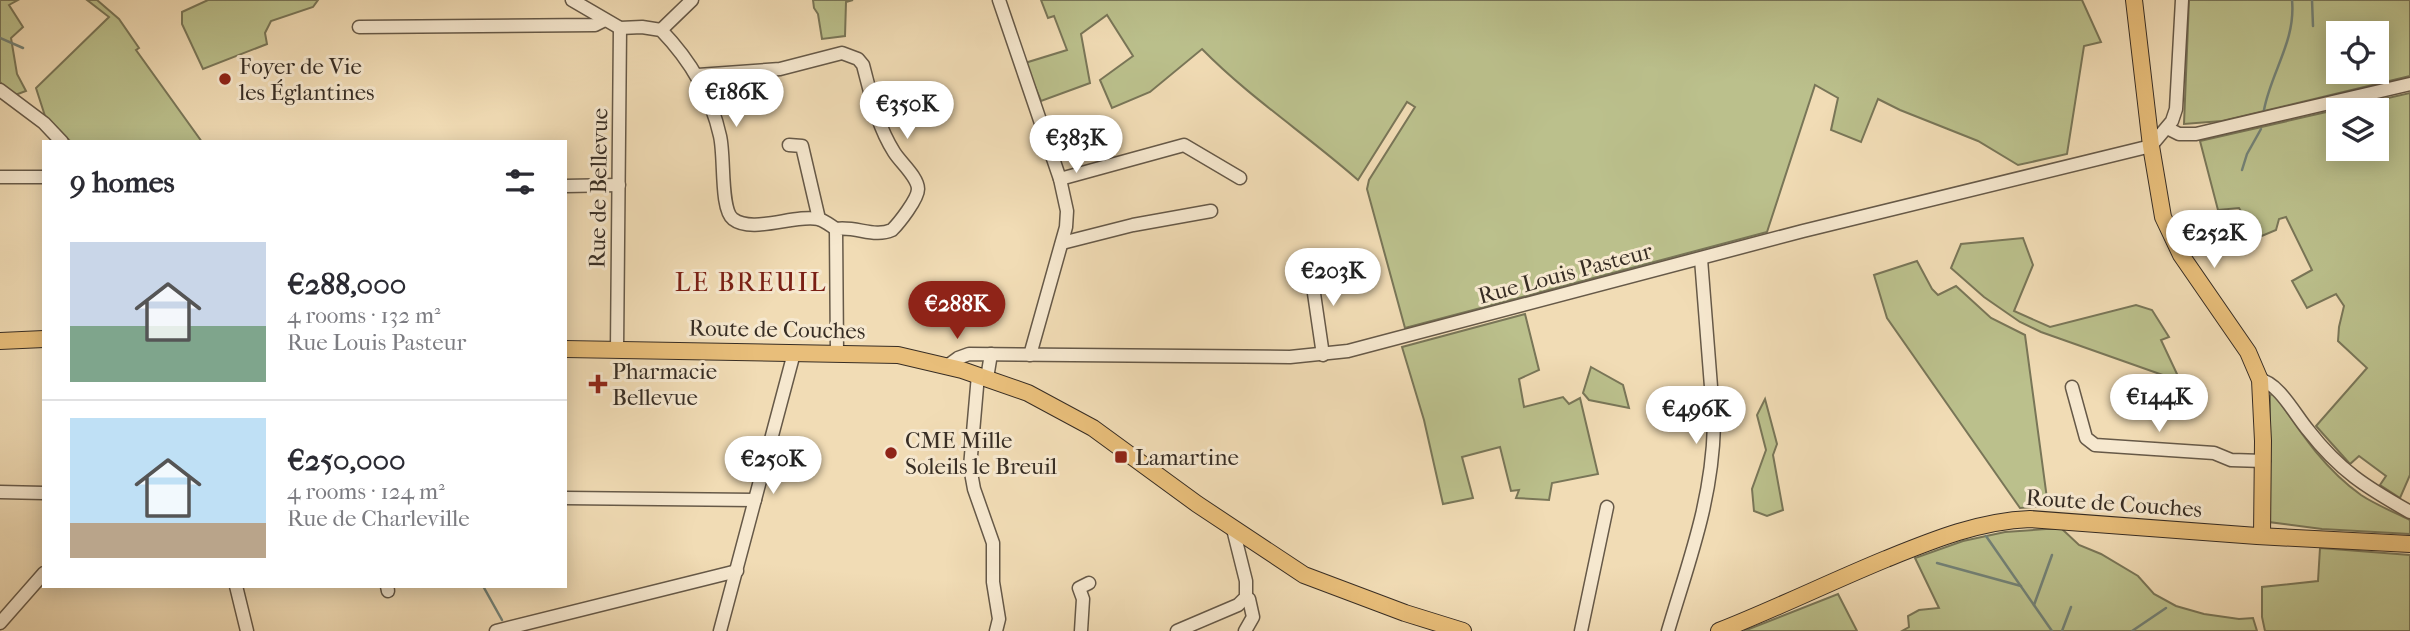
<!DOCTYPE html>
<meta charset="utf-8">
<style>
body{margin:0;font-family:"IM FELL French Canon",serif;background:#f7f7f7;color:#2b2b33;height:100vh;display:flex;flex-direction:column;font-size:26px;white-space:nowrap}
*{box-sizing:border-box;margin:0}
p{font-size:23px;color:#7c7c81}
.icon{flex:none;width:38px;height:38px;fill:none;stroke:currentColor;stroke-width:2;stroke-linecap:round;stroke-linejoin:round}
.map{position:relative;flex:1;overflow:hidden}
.details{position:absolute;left:42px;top:140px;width:525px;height:448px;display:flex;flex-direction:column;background:#fff;border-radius:0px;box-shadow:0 4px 18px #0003}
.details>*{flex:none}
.fabs{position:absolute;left:2326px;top:21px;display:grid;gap:14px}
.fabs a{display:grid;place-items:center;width:63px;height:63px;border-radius:0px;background:#fff;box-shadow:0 4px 18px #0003;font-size:35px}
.price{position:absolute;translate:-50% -60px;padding:0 16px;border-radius:24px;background:#fff;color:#222;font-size:23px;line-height:46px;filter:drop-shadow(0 2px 4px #0008)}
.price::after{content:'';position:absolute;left:50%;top:42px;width:21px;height:16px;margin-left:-10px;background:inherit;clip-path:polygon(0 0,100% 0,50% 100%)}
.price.active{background:#8f2418;color:#fff}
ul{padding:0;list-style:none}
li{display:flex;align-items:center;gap:21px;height:175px;padding:0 28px}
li+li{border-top:2px solid #e1e1e2}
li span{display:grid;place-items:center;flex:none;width:196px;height:140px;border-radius:0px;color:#555}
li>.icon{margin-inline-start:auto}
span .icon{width:84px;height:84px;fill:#fffc;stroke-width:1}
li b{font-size:30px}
h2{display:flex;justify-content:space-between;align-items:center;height:84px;padding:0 28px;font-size:30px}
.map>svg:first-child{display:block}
.green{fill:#bbc08c;stroke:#797658;stroke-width:2;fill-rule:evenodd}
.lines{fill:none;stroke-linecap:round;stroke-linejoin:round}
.stream{stroke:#738277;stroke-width:2.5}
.minor-casing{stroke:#665948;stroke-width:15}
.major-casing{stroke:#372d24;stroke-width:18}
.minor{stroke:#f6e8cf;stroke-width:12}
.major{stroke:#e8be7a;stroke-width:16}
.poi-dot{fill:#8f2418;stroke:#f6e8cf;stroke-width:2.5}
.labels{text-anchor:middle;stroke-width:6;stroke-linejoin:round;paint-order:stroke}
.poi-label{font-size:23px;fill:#372d24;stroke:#f6e8cf;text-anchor:start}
.street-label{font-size:23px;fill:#372d24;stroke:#f6e8cf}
.quarter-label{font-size:26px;letter-spacing:2px;fill:#7a1f14;stroke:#f6e8cf}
</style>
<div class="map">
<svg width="2410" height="631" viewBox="0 0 2410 631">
<rect width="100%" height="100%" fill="#f1dcb5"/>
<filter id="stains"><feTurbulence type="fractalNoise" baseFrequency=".00286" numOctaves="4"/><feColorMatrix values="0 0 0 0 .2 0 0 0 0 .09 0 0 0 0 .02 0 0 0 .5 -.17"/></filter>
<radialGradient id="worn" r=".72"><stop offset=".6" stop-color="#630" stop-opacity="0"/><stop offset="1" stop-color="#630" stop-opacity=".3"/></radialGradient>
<g class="green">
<polygon points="0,0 18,0 9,5 23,27 11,38 17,74 26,91 15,95 0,82"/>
<polygon points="87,0 97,0 119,19 139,48 136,50 202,142 71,142 45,116 36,88 109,17"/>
<polygon points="208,0 318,0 313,7 271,21 265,33 267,44 203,69 182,24 182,12"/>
<polygon points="813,0 853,0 846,2 845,36 822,39 818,14 814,8"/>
<path d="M1041 0H2082L2101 42 2084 46 2067 154 2018 165 1978 141 1900 110 1878 99 1861 142 1831 130 1838 98 1815 85 1767 232 1405 328 1367 189 1369 180 1415 107 1407 102 1358 180C1307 135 1249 97 1202 49L1150 92 1112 108 1100 80 1133 56 1107 15 1081 34 1090 83 1041 101 1025 63 1067 50 1054 16 1048 18Z"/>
<path d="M2189 0H2410V76L2222 121 2184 124ZM2338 33H2376V72H2338Z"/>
<path d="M2410 93V475L2400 498 2380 485 2386 476 2359 456 2350 464 2316 426 2367 368 2338 341 2339 327 2344 306 2336 294 2307 308 2292 281 2312 270 2286 217 2279 219 2276 230 2257 238 2239 208 2218 210 2200 141ZM2338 110H2376V149H2338Z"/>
<polygon points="2023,238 2033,265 2014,311 2050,327 2136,305 2152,310 2169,337 2161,340 2177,374 2174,379 2041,332 2020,322 1984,297 1951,268 1961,244"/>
<polygon points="1917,261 1932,289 1938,295 1956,286 1991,318 2025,335 2048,506 2020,508 1887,318 1874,275"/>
<polygon points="1525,314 1539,370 1519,379 1524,407 1563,397 1569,404 1580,398 1598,474 1552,483 1549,500 1516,498 1519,490 1511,491 1500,447 1462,457 1473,498 1443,504 1424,420 1402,347"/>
<polygon points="1591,367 1623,385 1629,408 1589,400 1583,393"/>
<path d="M2273 392C2299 430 2323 468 2361 495 2376 505 2394 512 2410 520V534L2322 529 2269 522 2270 396Z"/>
<polygon points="1765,399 1777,444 1773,455 1783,510 1767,516 1754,511 1752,489 1766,450 1757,415"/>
<polygon points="2046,529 2062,529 2079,545 2101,554 2138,576 2154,594 2176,606 2204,614 2239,619 2253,618 2257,631 1902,631 1909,627 1908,616 1919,610 1939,608 1915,558 1963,541 2005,532"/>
<polygon points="2320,548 2410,555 2410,631 2265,631 2262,617 2262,587 2318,581"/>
<polygon points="1838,594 1857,631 1744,631"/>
</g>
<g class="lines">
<g class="stream">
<polyline points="2312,0 2313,26"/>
<polyline points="0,38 23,48"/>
<path d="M2264 110C2271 72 2296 41 2292 0"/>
<polyline points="2242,170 2247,154 2261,129"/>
<polyline points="1986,536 2052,631"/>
<polyline points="1937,563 2021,586"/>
<polyline points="483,586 502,620"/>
<polyline points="2034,605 2052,555"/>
<polyline points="2062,631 2071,607"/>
<polyline points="2132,631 2166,608"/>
</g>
<g class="minor-casing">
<g id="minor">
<path d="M572 0 620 28 642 27 661 30C690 60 711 95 720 136 725 157 720 209 733 219 752 234 795 214 818 219 824 220 831 226 836 229"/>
<polyline points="999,0 1060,179 1067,211 1066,227 1030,355"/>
<polyline points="359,27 595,25 605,20"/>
<polyline points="661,30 692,0"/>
<path d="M698 75 780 69 842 53 858 59 863 65C871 95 877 125 894 152 900 162 918 177 918 189 918 199 899 223 892 230 874 238 857 226 836 229L837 354"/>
<polyline points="0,90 44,123 62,142"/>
<polyline points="2167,128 2179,134 2196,134 2410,84"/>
<polyline points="789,145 802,146 819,219"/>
<polyline points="0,177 44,177"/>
<polyline points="1060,179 1184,145 1240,178"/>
<polyline points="565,186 619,185"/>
<polyline points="1062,243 1133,225 1211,211"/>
<polyline points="1310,266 1323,355"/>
<polyline points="617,349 620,28"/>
<polyline points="947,366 958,358 969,354 1290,357 1348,351 1803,231 2151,146 2172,121 2176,109 2182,0"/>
<polyline points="978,375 970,467 974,489 993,543 993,582 999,619 996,631"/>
<polyline points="987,378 991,354"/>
<path d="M2260 380C2278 382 2296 416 2308 430 2340 471 2366 487 2410 512"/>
<polyline points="2072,387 2086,438 2095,445 2214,453 2231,460 2264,461"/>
<polyline points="0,492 44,493"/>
<polyline points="565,498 755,500"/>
<polyline points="236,586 247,631"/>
<polyline points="387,586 388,591"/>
<polyline points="0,623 44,573"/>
<polyline points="496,631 737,571"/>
<polyline points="720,631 794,353"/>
<polyline points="1081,631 1083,599 1079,588 1089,583"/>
<polyline points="1177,631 1238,605 1246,597 1246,581 1233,529"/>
<polyline points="1245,631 1253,617 1249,599 1246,597"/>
<polyline points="1581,631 1607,507"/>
<path d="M1668 631C1689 560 1712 502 1714 425L1701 259"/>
</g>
</g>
<g class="major-casing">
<g id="major">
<polyline points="2134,0 2151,146 2163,217 2181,255 2248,352 2260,380 2263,441 2262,536"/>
<polyline points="0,341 44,339"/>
<polyline points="565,349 898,355 962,370 1028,393 1093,428 1197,504 1304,575 1405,613 1463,631"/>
<path d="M1719 631C1775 609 1830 582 1886 559 1933 540 1979 521 2030 519L2257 536 2410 544"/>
</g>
</g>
<use href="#minor" class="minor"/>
<use href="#major" class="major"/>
</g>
<g class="poi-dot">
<circle cx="225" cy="79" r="7"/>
<path d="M594.5 373.5h7v7h7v7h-7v7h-7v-7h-7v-7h7z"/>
<circle cx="891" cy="453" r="7"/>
<rect x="1114" y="450" width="14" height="14" rx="3.5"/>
</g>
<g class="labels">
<g class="poi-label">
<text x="239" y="74">Foyer de Vie<tspan x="239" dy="26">les Églantines</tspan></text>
<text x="612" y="379">Pharmacie<tspan x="612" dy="26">Bellevue</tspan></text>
<text x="905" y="448">CME Mille<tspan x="905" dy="26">Soleils le Breuil</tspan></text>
<text x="1135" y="465">Lamartine</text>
</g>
<g class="street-label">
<text transform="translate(598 188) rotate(-89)" y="8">Rue de Bellevue</text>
<text transform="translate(1565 273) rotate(-15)" y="8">Rue Louis Pasteur</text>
<text transform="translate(777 329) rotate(1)" y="8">Route de Couches</text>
<text transform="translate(2114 503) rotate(4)" y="8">Route de Couches</text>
</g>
<g class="quarter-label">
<text x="751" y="291">LE BREUIL</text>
</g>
</g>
<rect width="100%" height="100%" filter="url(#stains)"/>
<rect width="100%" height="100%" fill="url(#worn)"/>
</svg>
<div class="fabs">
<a><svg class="icon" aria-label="locate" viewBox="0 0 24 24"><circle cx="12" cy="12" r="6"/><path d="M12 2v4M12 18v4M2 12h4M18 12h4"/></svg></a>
<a><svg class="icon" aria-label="layers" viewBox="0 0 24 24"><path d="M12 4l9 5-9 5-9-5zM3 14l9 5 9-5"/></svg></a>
</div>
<b class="price" style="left:736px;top:129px">€186K</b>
<b class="price" style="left:907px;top:141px">€350K</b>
<b class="price" style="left:1076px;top:175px">€383K</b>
<b class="price" style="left:2214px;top:270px">€252K</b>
<b class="price" style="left:1333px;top:308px">€203K</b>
<b class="price active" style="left:957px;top:341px">€288K</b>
<b class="price" style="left:2159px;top:434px">€144K</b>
<b class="price" style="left:1696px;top:446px">€496K</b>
<b class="price" style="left:773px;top:496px">€250K</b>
<section class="details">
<h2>9 homes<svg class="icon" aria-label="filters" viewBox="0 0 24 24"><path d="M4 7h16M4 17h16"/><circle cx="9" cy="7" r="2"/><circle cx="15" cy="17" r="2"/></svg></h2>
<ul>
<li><span style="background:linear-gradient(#c9d6e8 60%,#7fa58c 0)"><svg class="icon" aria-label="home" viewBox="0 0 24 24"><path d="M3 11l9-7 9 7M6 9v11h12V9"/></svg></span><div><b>€288,000</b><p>4 rooms · 132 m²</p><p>Rue Louis Pasteur</p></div></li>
<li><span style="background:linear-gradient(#bfe0f5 75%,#b9a48a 0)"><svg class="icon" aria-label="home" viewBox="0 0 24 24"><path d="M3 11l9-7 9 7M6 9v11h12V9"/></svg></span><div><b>€250,000</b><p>4 rooms · 124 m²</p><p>Rue de Charleville</p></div></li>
</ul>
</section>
</div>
